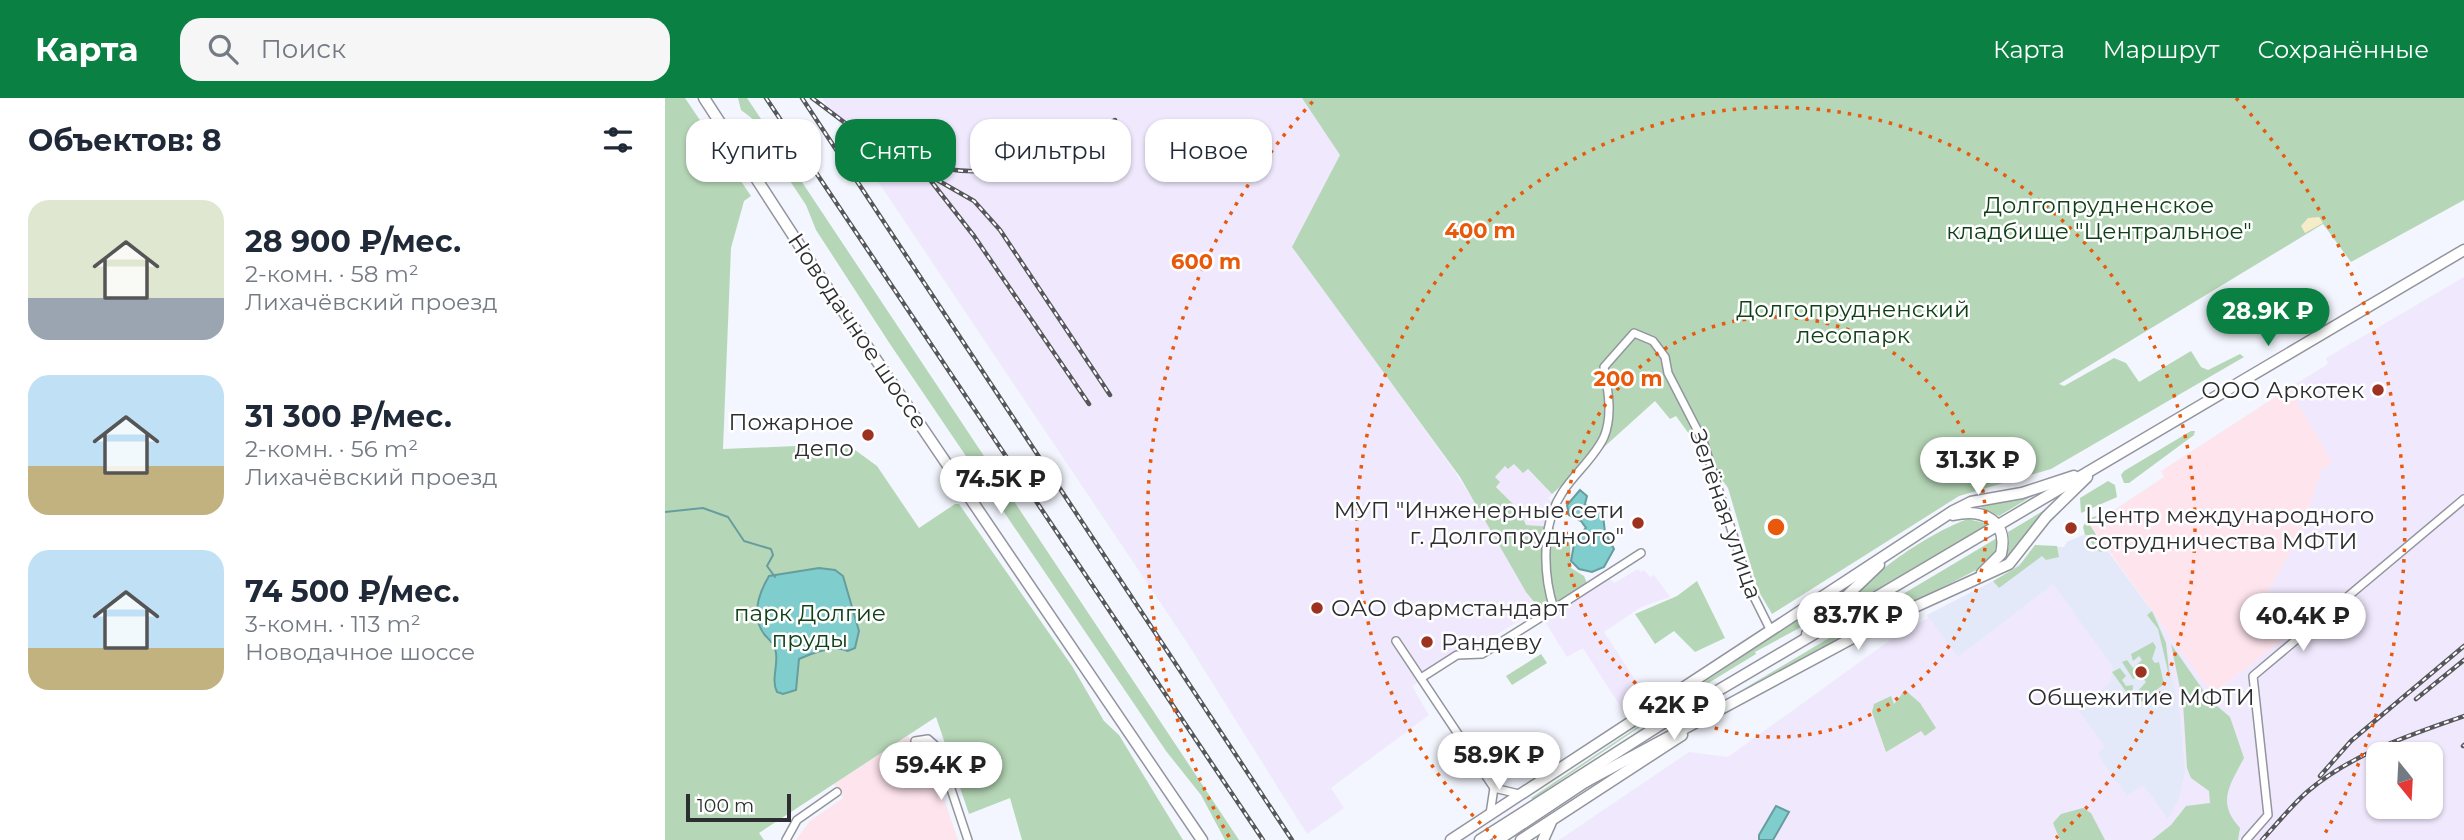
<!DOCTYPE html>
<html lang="ru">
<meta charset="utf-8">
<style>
body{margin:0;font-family:Montserrat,sans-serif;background:#f6f6f7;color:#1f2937;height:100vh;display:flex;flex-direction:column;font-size:26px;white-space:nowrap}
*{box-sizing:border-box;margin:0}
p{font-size:23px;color:#747a83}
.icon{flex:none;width:38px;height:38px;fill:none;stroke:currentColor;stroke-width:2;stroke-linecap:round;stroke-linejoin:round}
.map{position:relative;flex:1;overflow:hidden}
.side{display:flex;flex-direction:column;background:#fff;width:665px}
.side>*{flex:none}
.top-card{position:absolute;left:21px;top:21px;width:665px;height:63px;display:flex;gap:14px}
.needle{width:46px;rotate:162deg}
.fabs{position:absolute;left:1701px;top:644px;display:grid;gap:14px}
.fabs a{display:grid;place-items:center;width:77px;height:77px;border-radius:14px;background:#fff;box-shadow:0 2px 5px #0004;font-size:35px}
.scale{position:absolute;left:21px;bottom:18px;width:105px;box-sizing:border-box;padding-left:7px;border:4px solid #2d2e31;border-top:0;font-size:19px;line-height:24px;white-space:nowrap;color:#2d2e31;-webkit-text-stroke:5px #fff;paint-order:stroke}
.price{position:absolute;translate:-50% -60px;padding:0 16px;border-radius:24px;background:#fff;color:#222;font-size:23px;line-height:46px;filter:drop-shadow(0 2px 4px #0008)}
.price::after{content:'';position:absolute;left:50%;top:42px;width:21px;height:16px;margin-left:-10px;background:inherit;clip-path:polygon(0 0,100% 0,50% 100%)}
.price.selected{background:#0b8043;color:#fff}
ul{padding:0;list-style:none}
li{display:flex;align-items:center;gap:21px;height:175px;padding:0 28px}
li span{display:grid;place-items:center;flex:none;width:196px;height:140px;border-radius:21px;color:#555}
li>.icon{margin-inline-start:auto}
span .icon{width:84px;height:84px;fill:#fffc;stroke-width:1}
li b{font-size:30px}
h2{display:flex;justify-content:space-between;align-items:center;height:84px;padding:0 28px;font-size:30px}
.tag{padding:0 24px;border-radius:21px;background:#fff;box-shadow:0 2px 5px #0004;font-size:24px;line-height:63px}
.tag.selected{background:#0b8043;color:#fff}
header{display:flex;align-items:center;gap:42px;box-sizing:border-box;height:98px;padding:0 35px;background:#0b8043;color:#fff}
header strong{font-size:33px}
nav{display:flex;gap:38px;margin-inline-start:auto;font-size:24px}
.search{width:490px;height:63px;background:#f6f6f7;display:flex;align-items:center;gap:18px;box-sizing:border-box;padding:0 24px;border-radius:21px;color:#747a83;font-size:26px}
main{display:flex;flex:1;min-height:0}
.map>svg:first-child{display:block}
.commercial{fill:#fee4ec}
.industrial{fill:#f0e8fd;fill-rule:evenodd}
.built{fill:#e4e9f9}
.green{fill:#b6d7b7}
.sand{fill:#f6ecc7}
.water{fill:#7fcdcd;stroke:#669d9e;stroke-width:2}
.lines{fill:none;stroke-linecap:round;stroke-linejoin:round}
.stream{stroke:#669d9e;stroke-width:2}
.street-casing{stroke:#93959e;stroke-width:10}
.secondary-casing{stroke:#93959e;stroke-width:13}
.street{stroke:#fff;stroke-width:7}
.secondary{stroke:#fff;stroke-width:10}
.rail-casing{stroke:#56575b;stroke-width:4.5}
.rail{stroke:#fff;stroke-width:2;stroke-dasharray:5;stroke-linecap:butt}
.ring{fill:none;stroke:#e8590c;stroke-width:3.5;stroke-dasharray:3.5 7}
.poi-dot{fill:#9c321f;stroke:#fff;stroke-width:2.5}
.labels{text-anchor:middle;stroke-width:5;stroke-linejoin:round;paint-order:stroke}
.park-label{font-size:23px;fill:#104017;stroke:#fff}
.street-label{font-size:23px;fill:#2d2e31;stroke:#fff}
.poi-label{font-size:23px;fill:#2d2e31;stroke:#fff;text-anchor:end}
.centre{fill:#e8590c;stroke:#fff;stroke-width:3.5}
.ring-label{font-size:21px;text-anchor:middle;font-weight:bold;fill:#e8590c;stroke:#fff;stroke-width:5;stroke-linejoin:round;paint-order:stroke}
</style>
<header>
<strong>Карта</strong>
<div class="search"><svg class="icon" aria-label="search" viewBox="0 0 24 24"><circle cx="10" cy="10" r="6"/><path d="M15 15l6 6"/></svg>Поиск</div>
<nav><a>Карта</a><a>Маршрут</a><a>Сохранённые</a></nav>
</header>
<main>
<section class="side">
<h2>Объектов: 8<svg class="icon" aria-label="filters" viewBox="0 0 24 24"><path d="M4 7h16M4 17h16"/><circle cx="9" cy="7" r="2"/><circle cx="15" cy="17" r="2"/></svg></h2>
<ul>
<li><span style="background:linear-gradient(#dfe7d0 70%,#9aa5b1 0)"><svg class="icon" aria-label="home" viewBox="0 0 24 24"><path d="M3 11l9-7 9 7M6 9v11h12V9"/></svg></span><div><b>28 900 ₽/мес.</b><p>2-комн. · 58 m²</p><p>Лихачёвский проезд</p></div></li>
<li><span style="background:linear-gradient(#bfe0f5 65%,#c2b280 0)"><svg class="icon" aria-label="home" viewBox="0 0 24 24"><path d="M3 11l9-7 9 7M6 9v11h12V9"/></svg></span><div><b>31 300 ₽/мес.</b><p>2-комн. · 56 m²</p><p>Лихачёвский проезд</p></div></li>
<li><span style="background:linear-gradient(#bfe0f5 70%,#c2b280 0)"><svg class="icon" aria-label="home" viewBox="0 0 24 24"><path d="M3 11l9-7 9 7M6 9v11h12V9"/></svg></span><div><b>74 500 ₽/мес.</b><p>3-комн. · 113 m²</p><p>Новодачное шоссе</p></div></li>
</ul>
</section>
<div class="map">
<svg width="1799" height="742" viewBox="0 0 1799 742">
<rect width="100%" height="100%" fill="#f3f6fe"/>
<g class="commercial">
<polygon points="1624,290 1668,365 1657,371 1636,433 1592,515 1621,540 1547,596 1423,424 1452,410 1499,379 1496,373"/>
<polygon points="243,638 259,671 269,672 293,742 131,742 145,723 178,700 169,686"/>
</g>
<g class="industrial">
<polygon points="157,0 637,0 676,57 628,149 788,371 877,509 747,588 764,617 666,690 679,710 642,736 523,546"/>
<path d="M1799 179V742H894L1024 654 1063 659 1228 540 1263 520 1262 517 1340 477 1361 461 1399 449 1402 444 1428 433 1548 596 1620 540 1592 516 1636 433 1657 371 1668 365 1624 290 1663 266 1661 260ZM1713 656H1766V709H1713Z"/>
<polygon points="849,365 862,371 887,396 883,400 891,407 885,429 861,427 854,412 831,388 830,379 840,368"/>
<polygon points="973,471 976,474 979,472 985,479 989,477 1005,499 976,509 939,534 982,600 959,614 918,550 902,559 879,522 943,479 949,485"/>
</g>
<polygon class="built" points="1428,433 1492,520 1501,545 1515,618 1520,674 1514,700 1503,721 1478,687 1462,698 1434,659 1433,655 1440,649 1414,613 1445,584 1448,569 1388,486 1293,559 1262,517 1340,477 1361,461 1371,448 1399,449 1402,444"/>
<g class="green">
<polygon points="0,0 20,0 86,98 79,103 66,150 58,351 154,347 186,349 212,368 254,430 290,406 294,406 407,568 439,623 454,637 518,742 357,742 345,700 304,716 271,619 94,735 99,742 0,742"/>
<polygon points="73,0 82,0 104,33 101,37 96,37 89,22 76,12"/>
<polygon points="637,0 1799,0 1799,102 1686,164 1658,126 1394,286 1399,288 1449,260 1461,265 1474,284 1526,253 1536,269 1543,272 1575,256 1579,259 1386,371 1294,398 1107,516 1093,492 1063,390 1011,318 1005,321 990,303 887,396 863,371 858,375 849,366 843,371 840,368 830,379 835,384 831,389 854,412 861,427 888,429 893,438 905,445 906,470 919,478 922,485 882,512 874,510 861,494 795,379 627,149 675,57"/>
<polygon points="114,56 119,57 574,742 560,742 536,697 501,653 225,246 151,132 141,107 119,74 105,59"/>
<polygon points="1526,333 1530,333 1529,337 1464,385 1459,385 1456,377 1459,373"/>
<polygon points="1443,383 1450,387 1452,399 1416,415 1415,400"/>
<polygon points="1369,397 1334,418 1315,409 1316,407"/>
<polygon points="1383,410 1349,457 1339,464 1344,448 1343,434"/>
<polygon points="1438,416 1423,424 1441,452 1435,454 1424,442 1426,437 1420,437 1418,429 1422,421"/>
<path d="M1303 421 1324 426 1178 511C1200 478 1265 434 1303 421Z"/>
<polygon points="1332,440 1330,456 1319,468 1065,599"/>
<polygon points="1370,447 1392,448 1394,459 1381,462 1377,458 1334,490 1328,483 1354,468"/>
<polygon points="1195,480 1153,520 1090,554 1091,556 1009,606 868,701 866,700"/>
<polygon points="1032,483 1060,540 1030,554 1009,533 990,546 970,516 1012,498"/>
<polygon points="1487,513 1501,545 1505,582 1493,531 1482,517"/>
<polygon points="1488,544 1491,549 1487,561 1490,565 1494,564 1499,586 1476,604 1472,601 1472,594 1481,584 1476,578 1468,581 1457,564 1462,562 1468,570 1477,562 1474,558 1468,563 1466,556"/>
<path d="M1506 546 1545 602 1565 619 1579 660C1565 687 1551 704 1575 730L1573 742H1487L1506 727 1521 708 1545 705 1544 693 1526 680 1522 670 1518 605Z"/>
<polygon points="876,556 882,565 847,587 841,578"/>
<polygon points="1455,570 1461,578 1457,582 1461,588 1468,587 1467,602 1447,574"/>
<polygon points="1240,592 1255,605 1271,630 1260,638 1256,633 1221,654 1207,614 1209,606 1226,598 1229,606"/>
<polygon points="1418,710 1426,715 1440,742 1395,742 1388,725 1396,716"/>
</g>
<polygon class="sand" points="1654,119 1658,125 1640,135 1636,128 1643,120"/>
<g class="water">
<polygon points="915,392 922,398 920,406 938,417 940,434 949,451 939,469 927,474 914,471 906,463 910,441 921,430 916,423 904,417 902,407"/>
<path d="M154 470 170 472 178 478 194 533 190 550 183 553C170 546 147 555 134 561L131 592 118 596 112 594C106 582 113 568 111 555 110 546 104 542 99 536 85 517 94 495 104 478Z"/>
<polygon points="1111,708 1124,714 1108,742 1094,742 1094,737"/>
</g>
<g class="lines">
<polyline class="stream" points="0,414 38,410 63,419 79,443 106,451 108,457 102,468 110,479"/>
<g class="street-casing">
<g id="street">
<polyline points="889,511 976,455"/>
<polyline points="731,543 829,690 854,696"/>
<path d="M756 580 792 557 817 556 889 511C878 477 876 427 897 395 909 376 930 359 939 339 948 317 943 292 939 269L969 235 988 243 1000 259 1003 275 1038 343 1086 493 1105 531"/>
<polyline points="250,643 263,641 272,649 303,742"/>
<polyline points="825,716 829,690"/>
<polyline points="121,742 132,722 172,694"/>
<polyline points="1581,742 1603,717 1588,578 1799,401"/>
</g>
</g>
<g class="secondary-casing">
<g id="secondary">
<polyline points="39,0 157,182 537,742"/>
<path d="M1288 417C1317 410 1344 422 1336 456L1317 475"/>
<polyline points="1142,536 1214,467"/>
<polyline points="920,684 1221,522 1344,466 1381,419 1422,379"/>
<polyline points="786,742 1288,413 1306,404 1357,395 1409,378"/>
<polyline points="815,742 998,625 1799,152"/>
<polyline points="833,742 923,682"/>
<polyline points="856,742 1017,637"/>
<polyline points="878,742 886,724"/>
</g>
</g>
<use href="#street" class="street"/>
<use href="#secondary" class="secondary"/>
<g class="rail-casing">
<g id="rail">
<polyline points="101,0 598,742"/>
<polyline points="137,0 627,742"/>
<polyline points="147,0 204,43 309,103 335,132 445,297"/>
<path d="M254 64C329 89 388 60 450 22"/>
<polyline points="262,78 309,138 424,306"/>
<polyline points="1751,601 1799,562"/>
<polyline points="1798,648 1799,647"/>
<polyline points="1655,678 1686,643 1799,548"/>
<path d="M1597 742C1612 726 1626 708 1642 694 1686 656 1745 637 1799 618"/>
</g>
</g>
<use href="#rail" class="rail"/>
</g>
<g class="ring">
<circle cx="1111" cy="429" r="210"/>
<path d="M831 740A419 419 0 1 1 1391 740"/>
<path d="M564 739A629 629 0 0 1 651 0M1571 0A629 629 0 0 1 1658 739"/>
</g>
<g class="poi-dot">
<circle cx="1713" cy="292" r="7"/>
<circle cx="203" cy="337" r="7"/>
<circle cx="973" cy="425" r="7"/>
<circle cx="1406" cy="430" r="7"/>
<circle cx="652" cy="510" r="7"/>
<circle cx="762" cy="544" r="7"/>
<circle cx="1476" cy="574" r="7"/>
</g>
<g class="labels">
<g class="park-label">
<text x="1434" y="115">Долгопрудненское<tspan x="1434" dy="26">кладбище "Центральное"</tspan></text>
<text x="1188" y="219">Долгопрудненский<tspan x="1188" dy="26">лесопарк</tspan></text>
<text x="145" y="523">парк Долгие<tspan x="145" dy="26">пруды</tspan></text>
</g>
<g class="street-label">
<text transform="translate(193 233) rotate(56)" y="8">Новодачное шоссе</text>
<text transform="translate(1061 416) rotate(71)" y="8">Зелёная улица</text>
</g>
<g class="poi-label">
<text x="1699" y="300">ООО Аркотек</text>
<text x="189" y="332">Пожарное<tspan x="189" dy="26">депо</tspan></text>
<text x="959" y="420">МУП "Инженерные сети<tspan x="959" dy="26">г. Долгопрудного"</tspan></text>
<text x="1420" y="425" text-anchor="start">Центр международного<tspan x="1420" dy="26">сотрудничества МФТИ</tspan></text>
<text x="666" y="518" text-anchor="start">ОАО Фармстандарт</text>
<text x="776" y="552" text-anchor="start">Рандеву</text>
<text x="1476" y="607" text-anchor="middle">Общежитие МФТИ</text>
</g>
</g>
<circle cx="1111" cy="429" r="10" class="centre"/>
<g class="ring-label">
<text x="815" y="140">400 m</text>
<text x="541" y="171">600 m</text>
<text x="963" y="288">200 m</text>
</g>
</svg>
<div class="fabs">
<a><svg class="needle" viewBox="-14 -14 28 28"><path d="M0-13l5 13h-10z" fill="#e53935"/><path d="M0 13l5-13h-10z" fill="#747a83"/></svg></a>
</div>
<div class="scale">100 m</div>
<b class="price selected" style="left:1603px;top:250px">28.9K ₽</b>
<b class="price" style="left:1313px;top:399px">31.3K ₽</b>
<b class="price" style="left:336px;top:418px">74.5K ₽</b>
<b class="price" style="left:1193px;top:554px">83.7K ₽</b>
<b class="price" style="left:1638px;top:555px">40.4K ₽</b>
<b class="price" style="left:1009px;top:644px">42K ₽</b>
<b class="price" style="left:834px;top:694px">58.9K ₽</b>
<b class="price" style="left:276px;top:704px">59.4K ₽</b>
<div class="top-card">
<a class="tag">Купить</a>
<a class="tag selected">Снять</a>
<a class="tag">Фильтры</a>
<a class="tag">Новое</a>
</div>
</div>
</main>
